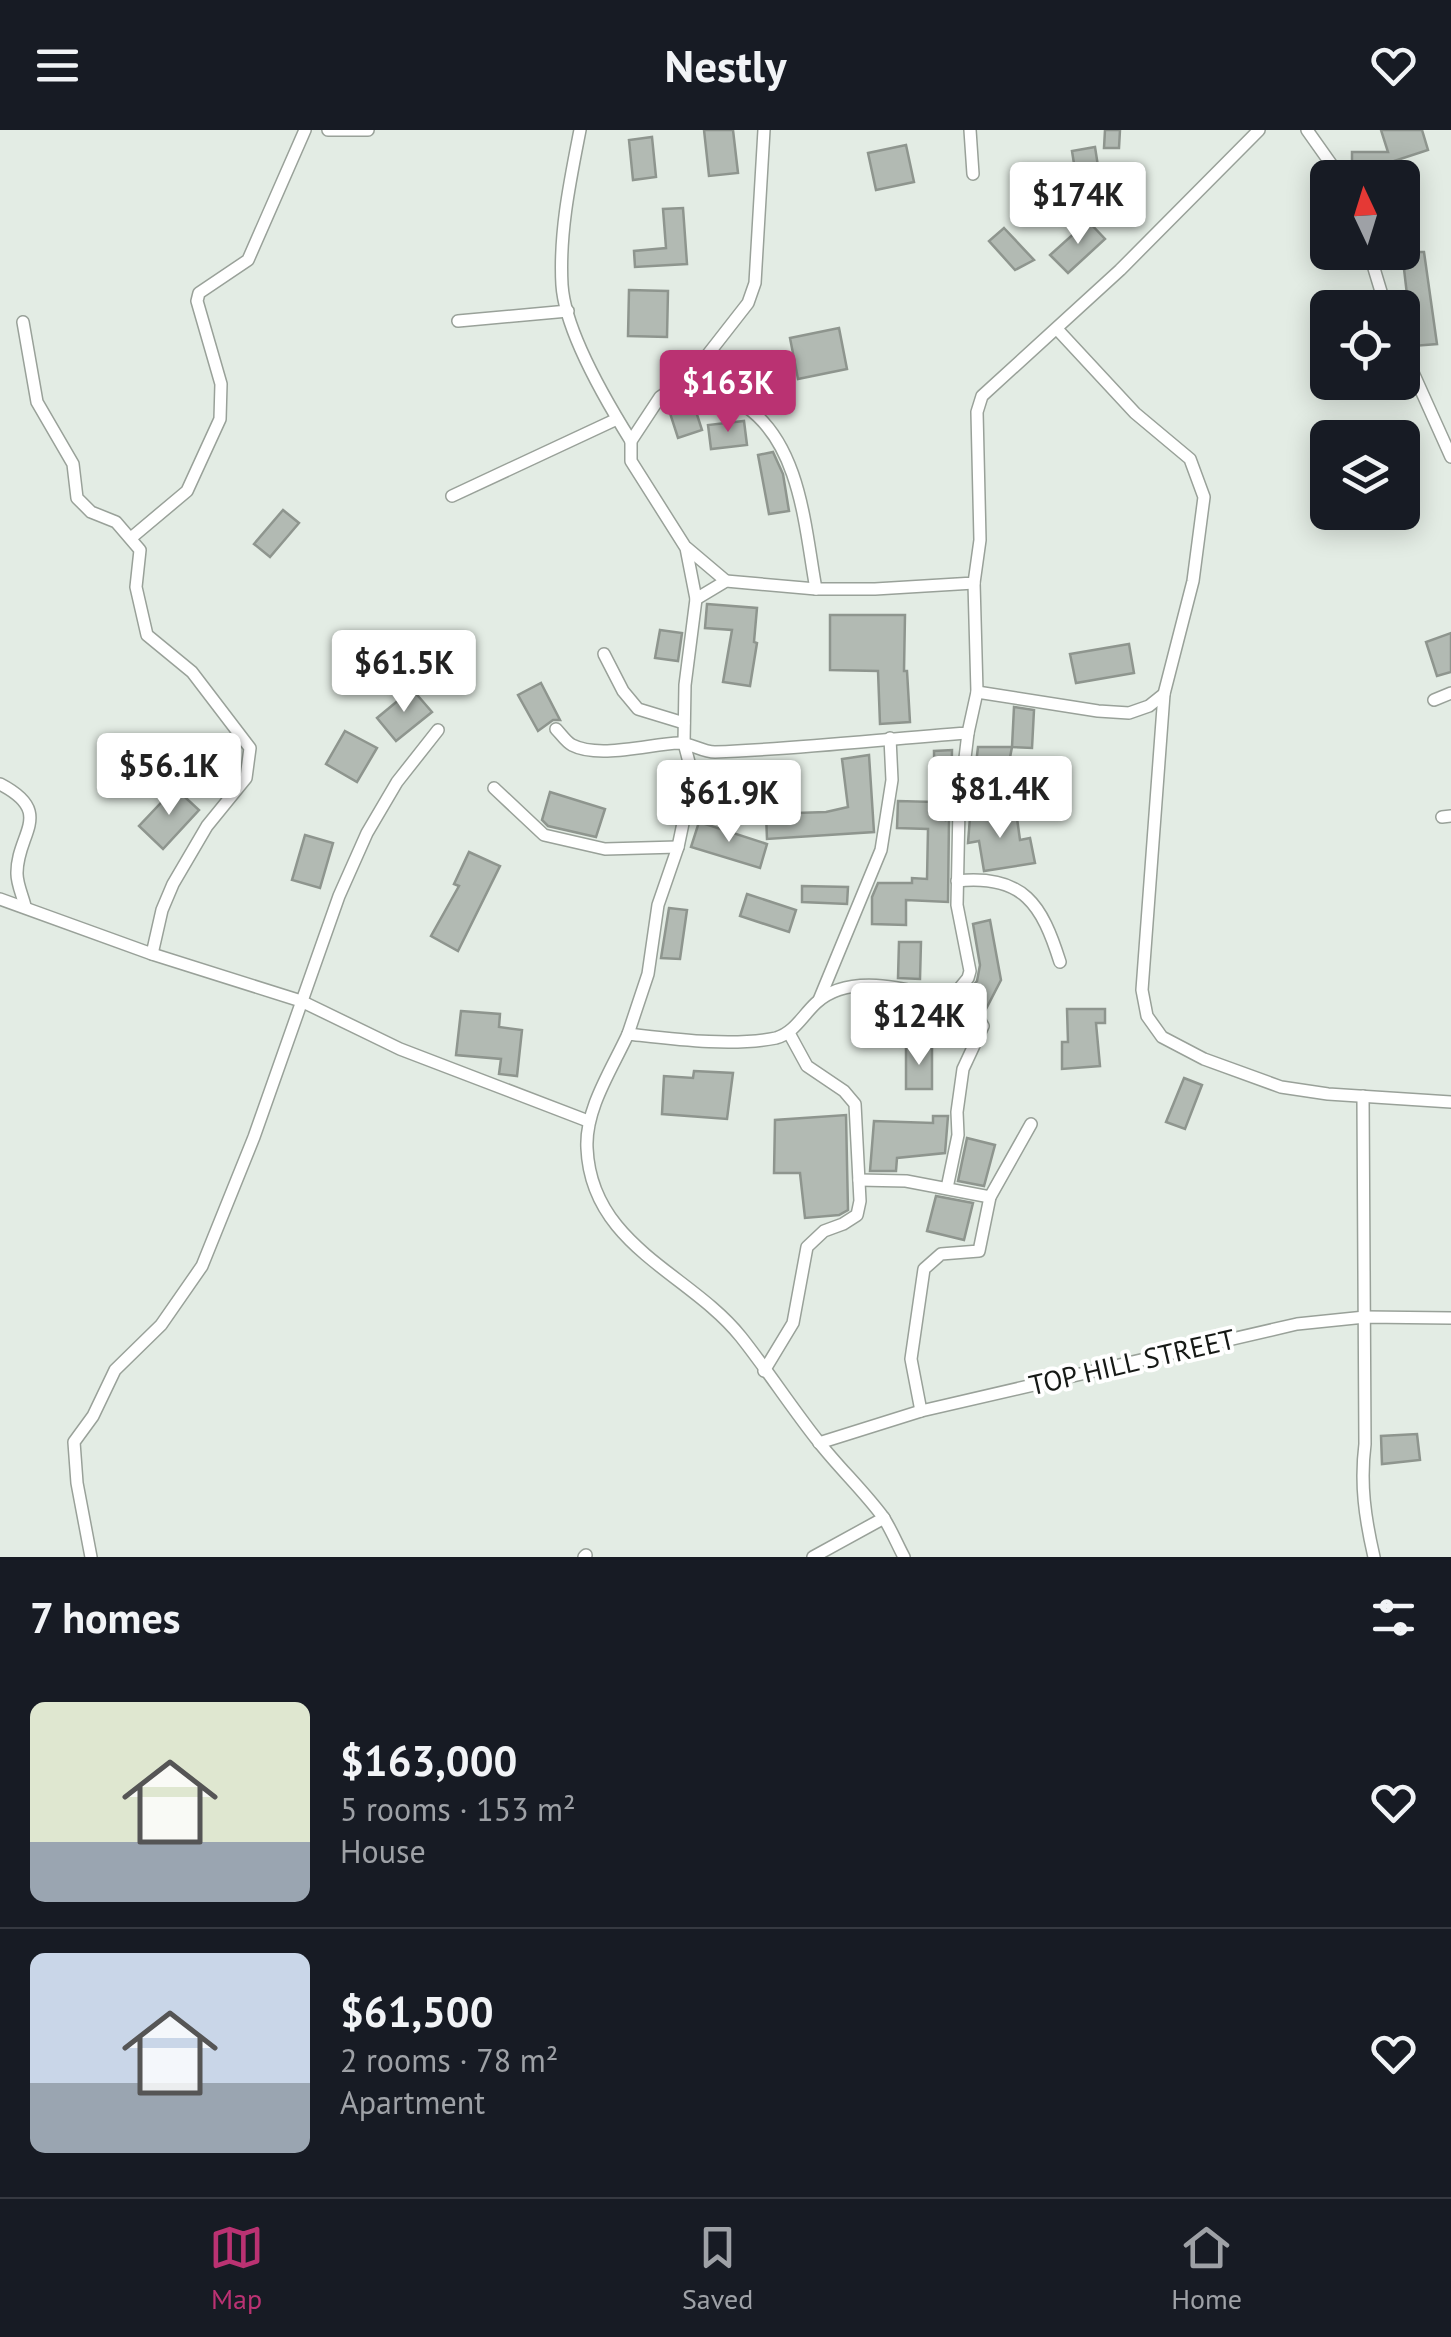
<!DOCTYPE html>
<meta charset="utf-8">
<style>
body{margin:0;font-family:"PT Sans",sans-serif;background:#20242c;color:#f1f3f6;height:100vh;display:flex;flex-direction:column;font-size:38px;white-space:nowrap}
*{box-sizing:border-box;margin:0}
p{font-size:32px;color:#9ea1a6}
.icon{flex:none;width:55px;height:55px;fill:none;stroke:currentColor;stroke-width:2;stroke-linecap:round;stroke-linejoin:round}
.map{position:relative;height:1427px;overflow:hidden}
.side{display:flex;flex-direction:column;background:#171b24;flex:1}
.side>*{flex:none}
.needle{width:65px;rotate:356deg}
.tools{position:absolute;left:1310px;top:30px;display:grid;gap:20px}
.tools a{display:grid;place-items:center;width:110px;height:110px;border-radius:15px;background:#171b24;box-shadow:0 5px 25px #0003;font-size:50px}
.price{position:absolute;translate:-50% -85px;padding:0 22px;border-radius:10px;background:#fff;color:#222;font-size:32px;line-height:65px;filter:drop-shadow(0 2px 5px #0008)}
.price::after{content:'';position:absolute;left:50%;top:60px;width:30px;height:22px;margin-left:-15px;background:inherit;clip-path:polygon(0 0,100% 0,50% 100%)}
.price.selected{background:#ba3272;color:#fff}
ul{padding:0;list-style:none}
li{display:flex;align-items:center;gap:30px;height:250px;padding:0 30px}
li+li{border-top:2px solid #363941}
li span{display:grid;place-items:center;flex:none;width:280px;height:200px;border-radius:15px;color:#555}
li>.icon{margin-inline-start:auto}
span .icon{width:120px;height:120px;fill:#fffc;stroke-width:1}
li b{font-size:42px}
h2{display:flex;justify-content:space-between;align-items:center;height:120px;padding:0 30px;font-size:42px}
header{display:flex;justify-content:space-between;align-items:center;height:130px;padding:0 30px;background:#171b24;font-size:45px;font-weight:700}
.dock{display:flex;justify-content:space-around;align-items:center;height:140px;border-top:2px solid #363941;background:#171b24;font-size:28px;color:#9ea1a6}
.dock a{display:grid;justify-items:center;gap:5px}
.dock .selected{color:#ba3272}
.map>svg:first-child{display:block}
.building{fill:#b2bab3;stroke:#8e958e;stroke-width:2.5}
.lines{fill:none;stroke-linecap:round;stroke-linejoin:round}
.street-casing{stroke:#99a199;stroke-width:14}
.street{stroke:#fff;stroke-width:11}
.labels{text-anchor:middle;stroke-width:8;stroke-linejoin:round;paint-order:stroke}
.street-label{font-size:28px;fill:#161916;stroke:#fff}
</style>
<header><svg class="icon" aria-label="menu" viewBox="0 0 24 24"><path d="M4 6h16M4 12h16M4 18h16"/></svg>Nestly<svg class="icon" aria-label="heart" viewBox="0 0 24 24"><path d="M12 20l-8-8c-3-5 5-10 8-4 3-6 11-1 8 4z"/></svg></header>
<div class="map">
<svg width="1451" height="1427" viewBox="0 0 1451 1427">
<rect width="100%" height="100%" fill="#e3ece4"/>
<g class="building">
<polygon points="704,0 733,0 738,43 709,46"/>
<polygon points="1105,0 1120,0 1119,18 1104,18"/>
<polygon points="1381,0 1422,0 1428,20 1379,36 1379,48 1352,48 1352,22 1388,22"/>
<polygon points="652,7 656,47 633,50 629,10"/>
<polygon points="906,15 914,52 876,60 868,23"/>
<polygon points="1095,17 1100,49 1077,53 1072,21"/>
<polygon points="683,78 687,134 635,137 634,121 666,118 663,79"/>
<polygon points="1088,91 1105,109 1068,143 1050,125"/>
<polygon points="1004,98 1034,130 1015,140 989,111"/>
<polygon points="1402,122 1424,122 1437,214 1413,216"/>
<polygon points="629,160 668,161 667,207 628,206"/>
<polygon points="839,198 847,239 798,249 790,208"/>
<polygon points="690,263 702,300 678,308 667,274"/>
<polygon points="744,291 747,315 711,319 708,295"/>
<polygon points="773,322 783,344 789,381 769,384 758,325"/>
<polygon points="283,380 299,393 270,427 254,414"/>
<polygon points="707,474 757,478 754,512 757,513 750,556 723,552 732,500 705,498"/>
<polygon points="830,485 905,485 904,541 907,541 910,592 880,594 878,541 830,540"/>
<polygon points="660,500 682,503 678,531 655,528"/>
<polygon points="1451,503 1451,542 1437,546 1426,512"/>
<polygon points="1129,514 1134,543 1076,553 1070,524"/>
<polygon points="541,553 560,590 553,590 538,601 518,565"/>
<polygon points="412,559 432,582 396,611 377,588"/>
<polygon points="1014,577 1034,580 1032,618 1012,617"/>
<polygon points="345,601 377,618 357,652 326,634"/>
<polygon points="978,617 1012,617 1005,654 974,651"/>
<polygon points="952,620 951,666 946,666 946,690 949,689 948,772 906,770 906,795 872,794 872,767 878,753 912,753 912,748 927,749 928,699 897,698 898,671 935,672 934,621"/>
<polygon points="869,625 874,702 767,709 766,684 826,682 848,677 842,629"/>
<polygon points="175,658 199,680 163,719 139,696"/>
<polygon points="550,662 605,679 596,707 548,696 542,690"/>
<polygon points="1016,681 1020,710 1030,708 1035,733 984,741 979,711 968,713 970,687"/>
<polygon points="699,692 767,714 760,738 691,717"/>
<polygon points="305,705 333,713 320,758 292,750"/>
<polygon points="469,722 500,736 458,821 431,806 459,756 454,754"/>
<polygon points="802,756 848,757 847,774 802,772"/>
<polygon points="747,764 796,780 789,802 740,786"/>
<polygon points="669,778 687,780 680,829 661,828"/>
<polygon points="990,790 1001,850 985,881 964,867 977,851 980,835 973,794"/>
<polygon points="899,812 921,812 920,849 898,848"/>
<polygon points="1067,879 1105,879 1105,893 1096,893 1100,936 1062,939 1062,912 1068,912"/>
<polygon points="461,881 500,884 499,897 522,900 517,946 499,944 501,929 456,925"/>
<rect x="906" y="918" width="26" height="41"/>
<polygon points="694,941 733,943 727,989 662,984 664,946 693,948"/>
<polygon points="1184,948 1202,955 1185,999 1166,992"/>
<polygon points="846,985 848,1080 839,1085 805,1088 800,1043 774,1043 775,990"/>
<polygon points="933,986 948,986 945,1023 897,1028 896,1041 870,1041 874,991 933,993"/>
<polygon points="967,1008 995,1015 984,1056 958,1051"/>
<polygon points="936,1066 973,1073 964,1110 927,1101"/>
<polygon points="1417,1304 1420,1330 1382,1334 1381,1306"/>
</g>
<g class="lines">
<g class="street-casing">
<g id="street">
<polyline points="328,0 368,0"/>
<path d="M580 0C570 51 559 103 562 155 565 201 606 271 631 311"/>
<polyline points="970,0 973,44"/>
<polyline points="1307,0 1341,48"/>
<polyline points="1369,122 1386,178"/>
<polyline points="458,191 568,181"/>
<polyline points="23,192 37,272 73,334 77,368 91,382 116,392 140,420 136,457 147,505 192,542 250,618 246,648 207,696 173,754 162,780 152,824"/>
<polyline points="1402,218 1451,327"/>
<path d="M691 246C709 256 728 265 745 276 801 314 805 399 816 459"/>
<polyline points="452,366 617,289"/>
<polyline points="131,408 187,361 220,289 221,254 197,171 199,163 248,130 305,0"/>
<polyline points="687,418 726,451"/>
<polyline points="696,469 726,451 816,459 875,459 974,453 980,410 977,282 982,266 1120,140 1259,0"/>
<polyline points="604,524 623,561 638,579 684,593"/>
<polyline points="977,562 1098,581 1129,583 1149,576 1164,564 1193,451 1204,367 1190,329 1135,283 1057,199"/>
<polyline points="1164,564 1142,860 1147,886 1162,907 1204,929 1281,957 1328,964 1451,972"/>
<polyline points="1434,570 1451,563"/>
<path d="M556 599C561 604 566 612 572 615 599 629 650 614 679 613 691 613 702 622 715 622 800 619 884 609 968 603L977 562 974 453"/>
<path d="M0 654C56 683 16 704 17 744 17 754 23 767 25 776"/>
<polyline points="494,658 544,705 605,719 678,717"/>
<polyline points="1442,687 1451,686"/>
<path d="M957 751C1024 744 1042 775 1060 832"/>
<polyline points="0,769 152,824 301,871 400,919 588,991"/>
<polyline points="819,870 881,720 892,650 890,608"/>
<polyline points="628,904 648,844 658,775 678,717 690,660 690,636 684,613 685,555 696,469 686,418 631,331 631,311 660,267 691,246 748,173 755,153 764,0"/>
<path d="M1363 966 1365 1314C1360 1354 1365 1388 1374 1427"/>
<polyline points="859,1050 906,1051 990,1067"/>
<polyline points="947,1058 958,1005 957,982 963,939 983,896 976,884 950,870"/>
<polyline points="764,1241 793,1193 807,1117 824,1101 843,1094 857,1085 860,1071 855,974 844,961 807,936 789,903"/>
<polyline points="921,1281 911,1229 924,1139 941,1124 979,1121 990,1067 1031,994"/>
<polyline points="819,1313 921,1281 1297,1194 1365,1187 1451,1188"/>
<polyline points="91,1427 77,1353 74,1312 93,1286 115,1240 161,1195 202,1136 254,1007 339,766 367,703 397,652 438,600"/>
<polyline points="584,1427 586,1425"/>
<polyline points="813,1427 884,1388"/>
<path d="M904 1427C897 1414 891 1399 883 1387 863 1360 838 1337 818 1311 791 1277 768 1241 741 1207 690 1143 591 1116 587 1018 585 979 612 939 628 904 673 909 731 917 776 908 794 903 803 885 816 873 850 841 911 860 950 870L968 848 970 841 957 775 959 678 968 603"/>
</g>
</g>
<use href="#street" class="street"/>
</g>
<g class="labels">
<g class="street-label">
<text transform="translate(1132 1232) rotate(-13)" y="10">TOP HILL STREET</text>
</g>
</g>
</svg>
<div class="tools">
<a><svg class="needle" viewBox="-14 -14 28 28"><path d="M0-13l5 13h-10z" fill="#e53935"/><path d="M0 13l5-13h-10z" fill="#9ea1a6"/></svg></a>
<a><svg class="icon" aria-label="locate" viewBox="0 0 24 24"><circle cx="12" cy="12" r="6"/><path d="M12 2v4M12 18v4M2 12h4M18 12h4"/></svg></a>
<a><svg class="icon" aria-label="layers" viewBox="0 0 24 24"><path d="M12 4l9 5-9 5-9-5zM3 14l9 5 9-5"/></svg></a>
</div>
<b class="price" style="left:1078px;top:117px">$174K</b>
<b class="price selected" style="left:728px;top:305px">$163K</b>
<b class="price" style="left:404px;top:585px">$61.5K</b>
<b class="price" style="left:169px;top:688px">$56.1K</b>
<b class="price" style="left:1000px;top:711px">$81.4K</b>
<b class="price" style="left:729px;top:715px">$61.9K</b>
<b class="price" style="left:919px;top:938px">$124K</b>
</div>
<section class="side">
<h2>7 homes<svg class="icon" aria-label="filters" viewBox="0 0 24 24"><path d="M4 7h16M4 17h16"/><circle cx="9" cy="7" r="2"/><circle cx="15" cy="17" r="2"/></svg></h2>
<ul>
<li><span style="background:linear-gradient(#dfe7d0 70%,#9aa5b1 0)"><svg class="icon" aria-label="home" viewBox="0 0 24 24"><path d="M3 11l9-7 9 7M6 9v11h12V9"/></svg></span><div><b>$163,000</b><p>5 rooms · 153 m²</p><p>House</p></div><svg class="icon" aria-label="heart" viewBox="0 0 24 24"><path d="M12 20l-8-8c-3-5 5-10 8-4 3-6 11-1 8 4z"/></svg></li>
<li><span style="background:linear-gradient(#c9d6e8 65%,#9aa5b1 0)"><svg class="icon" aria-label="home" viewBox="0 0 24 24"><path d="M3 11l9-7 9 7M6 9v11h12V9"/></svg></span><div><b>$61,500</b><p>2 rooms · 78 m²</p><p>Apartment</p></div><svg class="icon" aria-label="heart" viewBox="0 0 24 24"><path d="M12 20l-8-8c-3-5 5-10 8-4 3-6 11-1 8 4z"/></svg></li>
</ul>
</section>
<nav class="dock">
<a class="selected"><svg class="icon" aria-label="map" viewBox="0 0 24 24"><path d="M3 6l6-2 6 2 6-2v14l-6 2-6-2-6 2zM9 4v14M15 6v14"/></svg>Map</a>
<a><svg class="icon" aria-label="saved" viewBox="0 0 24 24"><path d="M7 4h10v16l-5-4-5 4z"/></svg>Saved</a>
<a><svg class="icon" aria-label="home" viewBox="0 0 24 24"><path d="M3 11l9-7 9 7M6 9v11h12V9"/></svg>Home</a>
</nav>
